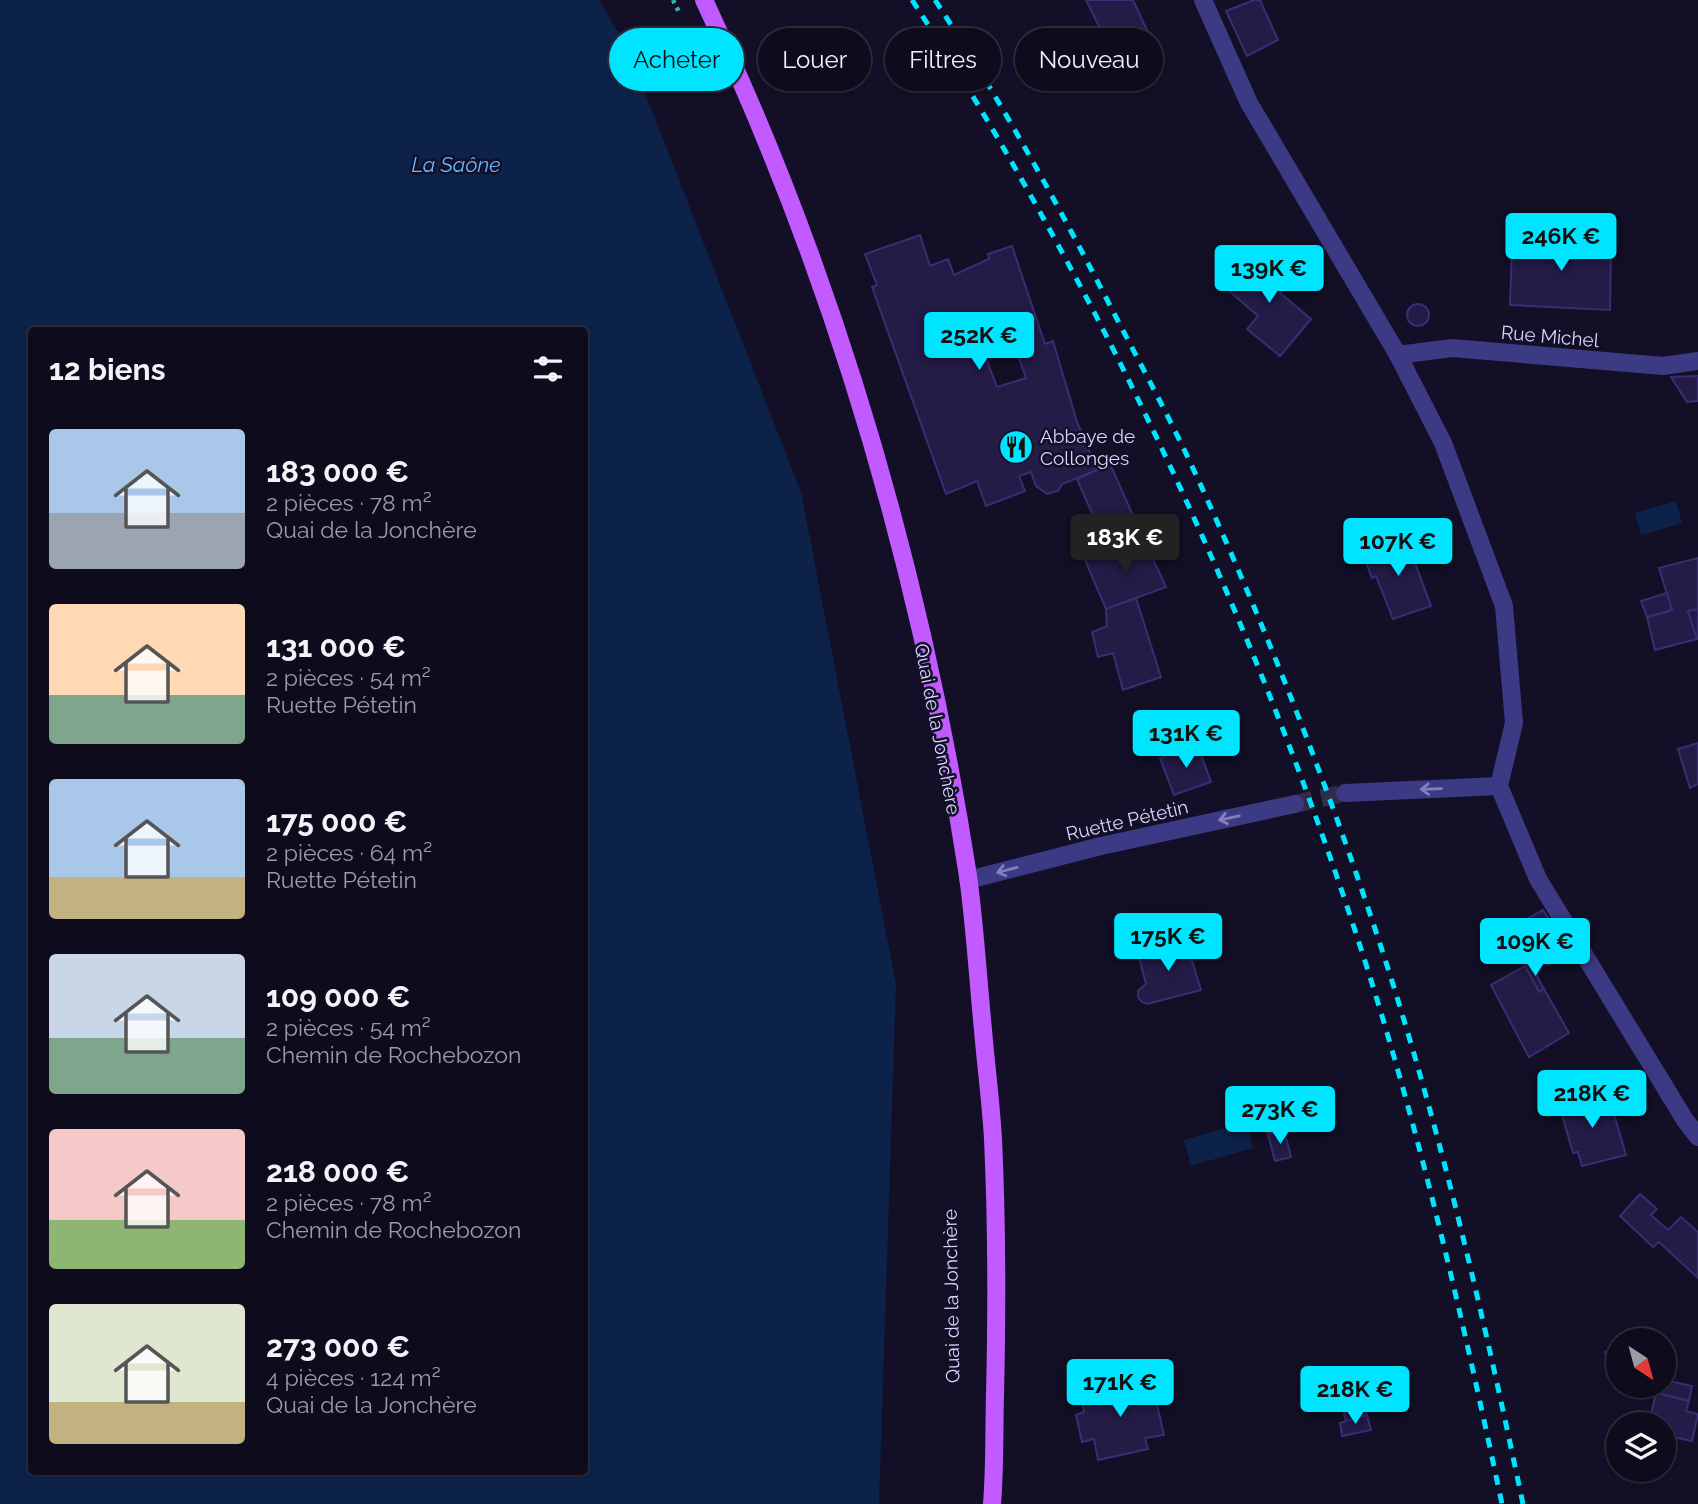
<!DOCTYPE html>
<html lang="fr">
<meta charset="utf-8">
<style>
body{margin:0;font-family:Raleway,sans-serif;background:#1c1929;color:#f1f3f6;height:100vh;display:flex;flex-direction:column;font-size:26px;white-space:nowrap}
*{box-sizing:border-box;margin:0}
p{font-size:23px;color:#9b9ba3}
.icon{flex:none;width:38px;height:38px;fill:none;stroke:currentColor;stroke-width:2;stroke-linecap:round;stroke-linejoin:round}
.map{position:relative;flex:1;overflow:hidden}
.sheet{position:absolute;left:28px;top:327px;width:560px;height:1148px;display:flex;flex-direction:column;background:#0e0b1c;border-radius:7px;box-shadow:0 2px 5px #0004,0 0 0 2px #2e2b3b}
.sheet>*{flex:none}
.banner{position:absolute;left:609px;top:28px;width:665px;height:63px;display:flex;gap:14px}
.needle{width:46px;rotate:144deg}
.buttons{position:absolute;left:1606px;top:1328px;display:grid;gap:14px}
.buttons a{display:grid;place-items:center;width:70px;height:70px;border-radius:50%;background:#0e0b1c;box-shadow:0 2px 5px #0004,0 0 0 2px #2e2b3b;font-size:35px}
.price{position:absolute;translate:-50% -60px;padding:0 16px;border-radius:7px;background:#00e5ff;color:#111;font-size:23px;line-height:46px;filter:drop-shadow(0 2px 4px #0008)}
.price::after{content:'';position:absolute;left:50%;top:42px;width:21px;height:16px;margin-left:-10px;background:inherit;clip-path:polygon(0 0,100% 0,50% 100%)}
.price.on{background:#222;color:#fff}
ul{padding:0;list-style:none}
li{display:flex;align-items:center;gap:21px;height:175px;padding:0 21px}
li span{display:grid;place-items:center;flex:none;width:196px;height:140px;border-radius:7px;color:#555}
li>.icon{margin-inline-start:auto}
span .icon{width:84px;height:84px;fill:#fffc;stroke-width:1}
li b{font-size:30px}
h2{display:flex;justify-content:space-between;align-items:center;height:84px;padding:0 21px;font-size:30px}
.chip{padding:0 24px;border-radius:32px;background:#0e0b1c;box-shadow:0 2px 5px #0004,0 0 0 2px #2e2b3b;font-size:24px;line-height:63px}
.chip.on{background:#00e5ff;color:#111}
.map>svg:first-child{display:block}
.water{fill:#0c2248;fill-rule:evenodd}
.building{fill:#241b47;stroke:#3b2d73;stroke-width:2;fill-rule:evenodd}
.lines{fill:none;stroke-linecap:round;stroke-linejoin:round}
.street-tunnel{stroke:#312d47;stroke-width:18;stroke-dasharray:18 9;stroke-linecap:butt}
.path{stroke:#2fb8b0;stroke-width:4.5;stroke-dasharray:3.5 5;stroke-linecap:butt}
.lane{stroke:#3d3a85;stroke-width:18}
.street{stroke:#3d3a85;stroke-width:18}
.primary{stroke:#c25bff;stroke-width:18}
.rail{stroke:#00e5ff;stroke-width:5;stroke-dasharray:10 9;stroke-linecap:butt}
.oneway{stroke:#837fbc}
.labels{text-anchor:middle;stroke-width:5;stroke-linejoin:round;paint-order:stroke}
.street-label{font-size:19px;fill:#d9d4ff;stroke:#130f26}
.poi-label{font-size:19px;fill:#d9d4ff;stroke:#130f26;text-anchor:start}
.water-label{font-size:21px;font-style:italic;fill:#62b6ff;stroke:#130f26}
</style>
<div class="map">
<svg width="1698" height="1504" viewBox="0 0 1698 1504">
<rect width="100%" height="100%" fill="#130f26"/>
<g class="water">
<path d="M0 0H599L629 52 801 492 896 984 879 1504H0ZM32 331H584V1472H32Z"/>
<polygon points="1676,501 1682,523 1641,535 1635,513"/>
<polygon points="1246,1122 1253,1148 1191,1166 1184,1140"/>
</g>
<g class="building">
<polygon points="1086,0 1133,0 1152,41 1114,57"/>
<polygon points="1254,0 1260,0 1278,40 1247,56 1226,11"/>
<polygon points="1529,233 1596,236 1595,247 1611,249 1610,310 1510,305 1512,245 1529,245"/>
<path d="M920 235 930 266 948 259 954 275 989 259 988 254 1012 246 1045 344 1053 341 1077 422 1097 470 1062 484 1058 491 1047 494 1036 486 1031 472 1019 476 1025 491 986 506 977 481 946 494 872 287 877 285 865 254ZM1012 339 1026 378 997 387 983 350Z"/>
<polygon points="1256,255 1291,283 1280,293 1311,319 1280,356 1247,329 1258,316 1227,289"/>
<circle cx="1418" cy="315" r="11"/>
<polygon points="1698,376 1698,401 1687,402 1671,377"/>
<polygon points="1110,464 1144,540 1109,552 1077,479"/>
<polygon points="1406,539 1431,606 1393,619 1376,576 1372,578 1363,554"/>
<polygon points="1144,540 1166,587 1106,609 1085,560"/>
<polygon points="1698,558 1698,609 1688,611 1697,639 1655,650 1647,617 1672,610 1659,568"/>
<polygon points="1667,593 1672,610 1647,617 1641,601"/>
<polygon points="1136,598 1161,677 1123,690 1113,653 1098,657 1092,632 1107,626 1106,609"/>
<polygon points="1698,609 1698,638 1697,639 1688,611"/>
<polygon points="1698,743 1698,784 1690,788 1678,749"/>
<polygon points="1197,744 1211,782 1174,795 1160,758"/>
<polygon points="1543,910 1569,953 1548,965 1523,921"/>
<polygon points="1186,941 1201,990 1147,1004 1142,1002 1138,997 1138,991 1146,984 1138,954"/>
<polygon points="1530,963 1544,989 1539,992 1525,966"/>
<polygon points="1525,966 1539,992 1544,989 1569,1033 1529,1057 1491,985"/>
<polygon points="1586,1096 1595,1101 1596,1104 1610,1100 1626,1155 1582,1166 1578,1152 1573,1153 1559,1104"/>
<polygon points="1281,1119 1284,1130 1268,1135 1266,1124"/>
<polygon points="1284,1130 1291,1157 1275,1161 1268,1135"/>
<polygon points="1640,1194 1657,1209 1651,1215 1668,1230 1681,1217 1698,1232 1698,1278 1659,1242 1653,1247 1620,1216"/>
<polygon points="1619,1348 1619,1375 1612,1377 1605,1352"/>
<polygon points="1355,1374 1367,1415 1346,1421 1335,1381"/>
<polygon points="1119,1379 1124,1389 1152,1383 1164,1435 1145,1438 1148,1449 1098,1460 1094,1439 1082,1442 1076,1415 1084,1412 1082,1398 1107,1392 1105,1381"/>
<polygon points="1664,1380 1692,1386 1689,1401 1656,1393 1657,1386 1664,1386"/>
<polygon points="1656,1393 1689,1401 1686,1411 1698,1414 1692,1441 1664,1435 1664,1424 1649,1424"/>
<polygon points="1367,1415 1371,1430 1342,1436 1340,1423"/>
</g>
<g class="lines">
<polyline class="street-tunnel" points="1295,804 1345,793"/>
<polyline class="path" points="673,0 679,12"/>
<polyline class="lane" points="1398,355 1452,348 1663,366 1698,361"/>
<g class="street">
<polyline points="1203,0 1249,103 1398,355 1443,443 1504,606 1514,723 1499,786 1538,879 1685,1120 1698,1137"/>
<polyline points="1345,793 1499,786"/>
<polyline points="968,880 1101,846 1295,804"/>
</g>
<path class="primary" d="M704 0C835 277 921 573 968 876 975 927 978 979 983 1030 986 1066 991 1103 993 1139 997 1224 997 1310 995 1395 994 1431 995 1468 992 1504"/>
<g class="rail">
<path d="M912 0C978 100 1037 204 1093 310 1201 518 1292 734 1364 958 1421 1136 1463 1320 1502 1504"/>
<path d="M935 0C1002 102 1061 210 1117 319 1142 367 1168 415 1191 464 1264 622 1328 785 1382 950 1441 1131 1484 1318 1523 1504"/>
</g>
</g>
<defs><path id="oneway-shaft" d="M-6 0H5M1.5-3L5.5 0L1.5 3" fill="none" stroke-width="1.6" stroke-linecap="round" stroke-linejoin="round" transform="scale(1.75)"/></defs>
<g class="oneway">
<use href="#oneway-shaft" transform="translate(1431 789) rotate(178)"/>
<use href="#oneway-shaft" transform="translate(1229 818) rotate(168)"/>
<use href="#oneway-shaft" transform="translate(1007 870) rotate(165)"/>
</g>
<defs>
<g id="restaurant-disc" transform="scale(1.75)"><circle r="9.5" fill="#00e5ff" stroke="#130f26"/><path d="M-5-6h1v4h1v-4h1v4h1v-4h1v5L-1.5 .5V6h-2V.5L-5-1ZM5-6V6H3V1.5H1.5Q1.5-4 5-6Z" fill="#111"/></g>
</defs>
<g fill-rule="evenodd">
<use href="#restaurant-disc" x="1016" y="447"/>
</g>
<g class="labels">
<g class="street-label">
<text transform="translate(1550 336) rotate(5)" y="7">Rue Michel</text>
<text transform="translate(938 729) rotate(79)" y="7">Quai de la Jonchère</text>
<text transform="translate(1127 820) rotate(-13)" y="7">Ruette Pétetin</text>
<text transform="translate(951 1296) rotate(-91)" y="7">Quai de la Jonchère</text>
</g>
<g class="poi-label">
<text x="1040" y="443">Abbaye de<tspan x="1040" dy="22">Collonges</tspan></text>
</g>
<g class="water-label">
<text x="456" y="172">La Saône</text>
</g>
</g>
</svg>
<div class="buttons">
<a><svg class="needle" viewBox="-14 -14 28 28"><path d="M0-13l5 13h-10z" fill="#e53935"/><path d="M0 13l5-13h-10z" fill="#9b9ba3"/></svg></a>
<a><svg class="icon" aria-label="layers" viewBox="0 0 24 24"><path d="M12 4l9 5-9 5-9-5zM3 14l9 5 9-5"/></svg></a>
</div>
<b class="price" style="left:1561px;top:273px">246K €</b>
<b class="price" style="left:1269px;top:305px">139K €</b>
<b class="price" style="left:979px;top:372px">252K €</b>
<b class="price on" style="left:1125px;top:574px">183K €</b>
<b class="price" style="left:1398px;top:578px">107K €</b>
<b class="price" style="left:1186px;top:770px">131K €</b>
<b class="price" style="left:1168px;top:973px">175K €</b>
<b class="price" style="left:1535px;top:978px">109K €</b>
<b class="price" style="left:1592px;top:1130px">218K €</b>
<b class="price" style="left:1280px;top:1146px">273K €</b>
<b class="price" style="left:1120px;top:1419px">171K €</b>
<b class="price" style="left:1355px;top:1426px">218K €</b>
<div class="banner">
<a class="chip on">Acheter</a>
<a class="chip">Louer</a>
<a class="chip">Filtres</a>
<a class="chip">Nouveau</a>
</div>
<section class="sheet">
<h2>12 biens<svg class="icon" aria-label="filters" viewBox="0 0 24 24"><path d="M4 7h16M4 17h16"/><circle cx="9" cy="7" r="2"/><circle cx="15" cy="17" r="2"/></svg></h2>
<ul>
<li><span style="background:linear-gradient(#a9c7e8 60%,#9aa5b1 0)"><svg class="icon" aria-label="home" viewBox="0 0 24 24"><path d="M3 11l9-7 9 7M6 9v11h12V9"/></svg></span><div><b>183 000 €</b><p>2 pièces · 78 m²</p><p>Quai de la Jonchère</p></div></li>
<li><span style="background:linear-gradient(#ffd9b3 65%,#7fa58c 0)"><svg class="icon" aria-label="home" viewBox="0 0 24 24"><path d="M3 11l9-7 9 7M6 9v11h12V9"/></svg></span><div><b>131 000 €</b><p>2 pièces · 54 m²</p><p>Ruette Pétetin</p></div></li>
<li><span style="background:linear-gradient(#a9c7e8 70%,#c2b280 0)"><svg class="icon" aria-label="home" viewBox="0 0 24 24"><path d="M3 11l9-7 9 7M6 9v11h12V9"/></svg></span><div><b>175 000 €</b><p>2 pièces · 64 m²</p><p>Ruette Pétetin</p></div></li>
<li><span style="background:linear-gradient(#c9d6e8 60%,#7fa58c 0)"><svg class="icon" aria-label="home" viewBox="0 0 24 24"><path d="M3 11l9-7 9 7M6 9v11h12V9"/></svg></span><div><b>109 000 €</b><p>2 pièces · 54 m²</p><p>Chemin de Rochebozon</p></div></li>
<li><span style="background:linear-gradient(#f6c9c9 65%,#8fb573 0)"><svg class="icon" aria-label="home" viewBox="0 0 24 24"><path d="M3 11l9-7 9 7M6 9v11h12V9"/></svg></span><div><b>218 000 €</b><p>2 pièces · 78 m²</p><p>Chemin de Rochebozon</p></div></li>
<li><span style="background:linear-gradient(#dfe7d0 70%,#c2b280 0)"><svg class="icon" aria-label="home" viewBox="0 0 24 24"><path d="M3 11l9-7 9 7M6 9v11h12V9"/></svg></span><div><b>273 000 €</b><p>4 pièces · 124 m²</p><p>Quai de la Jonchère</p></div></li>
</ul>
</section>
</div>
